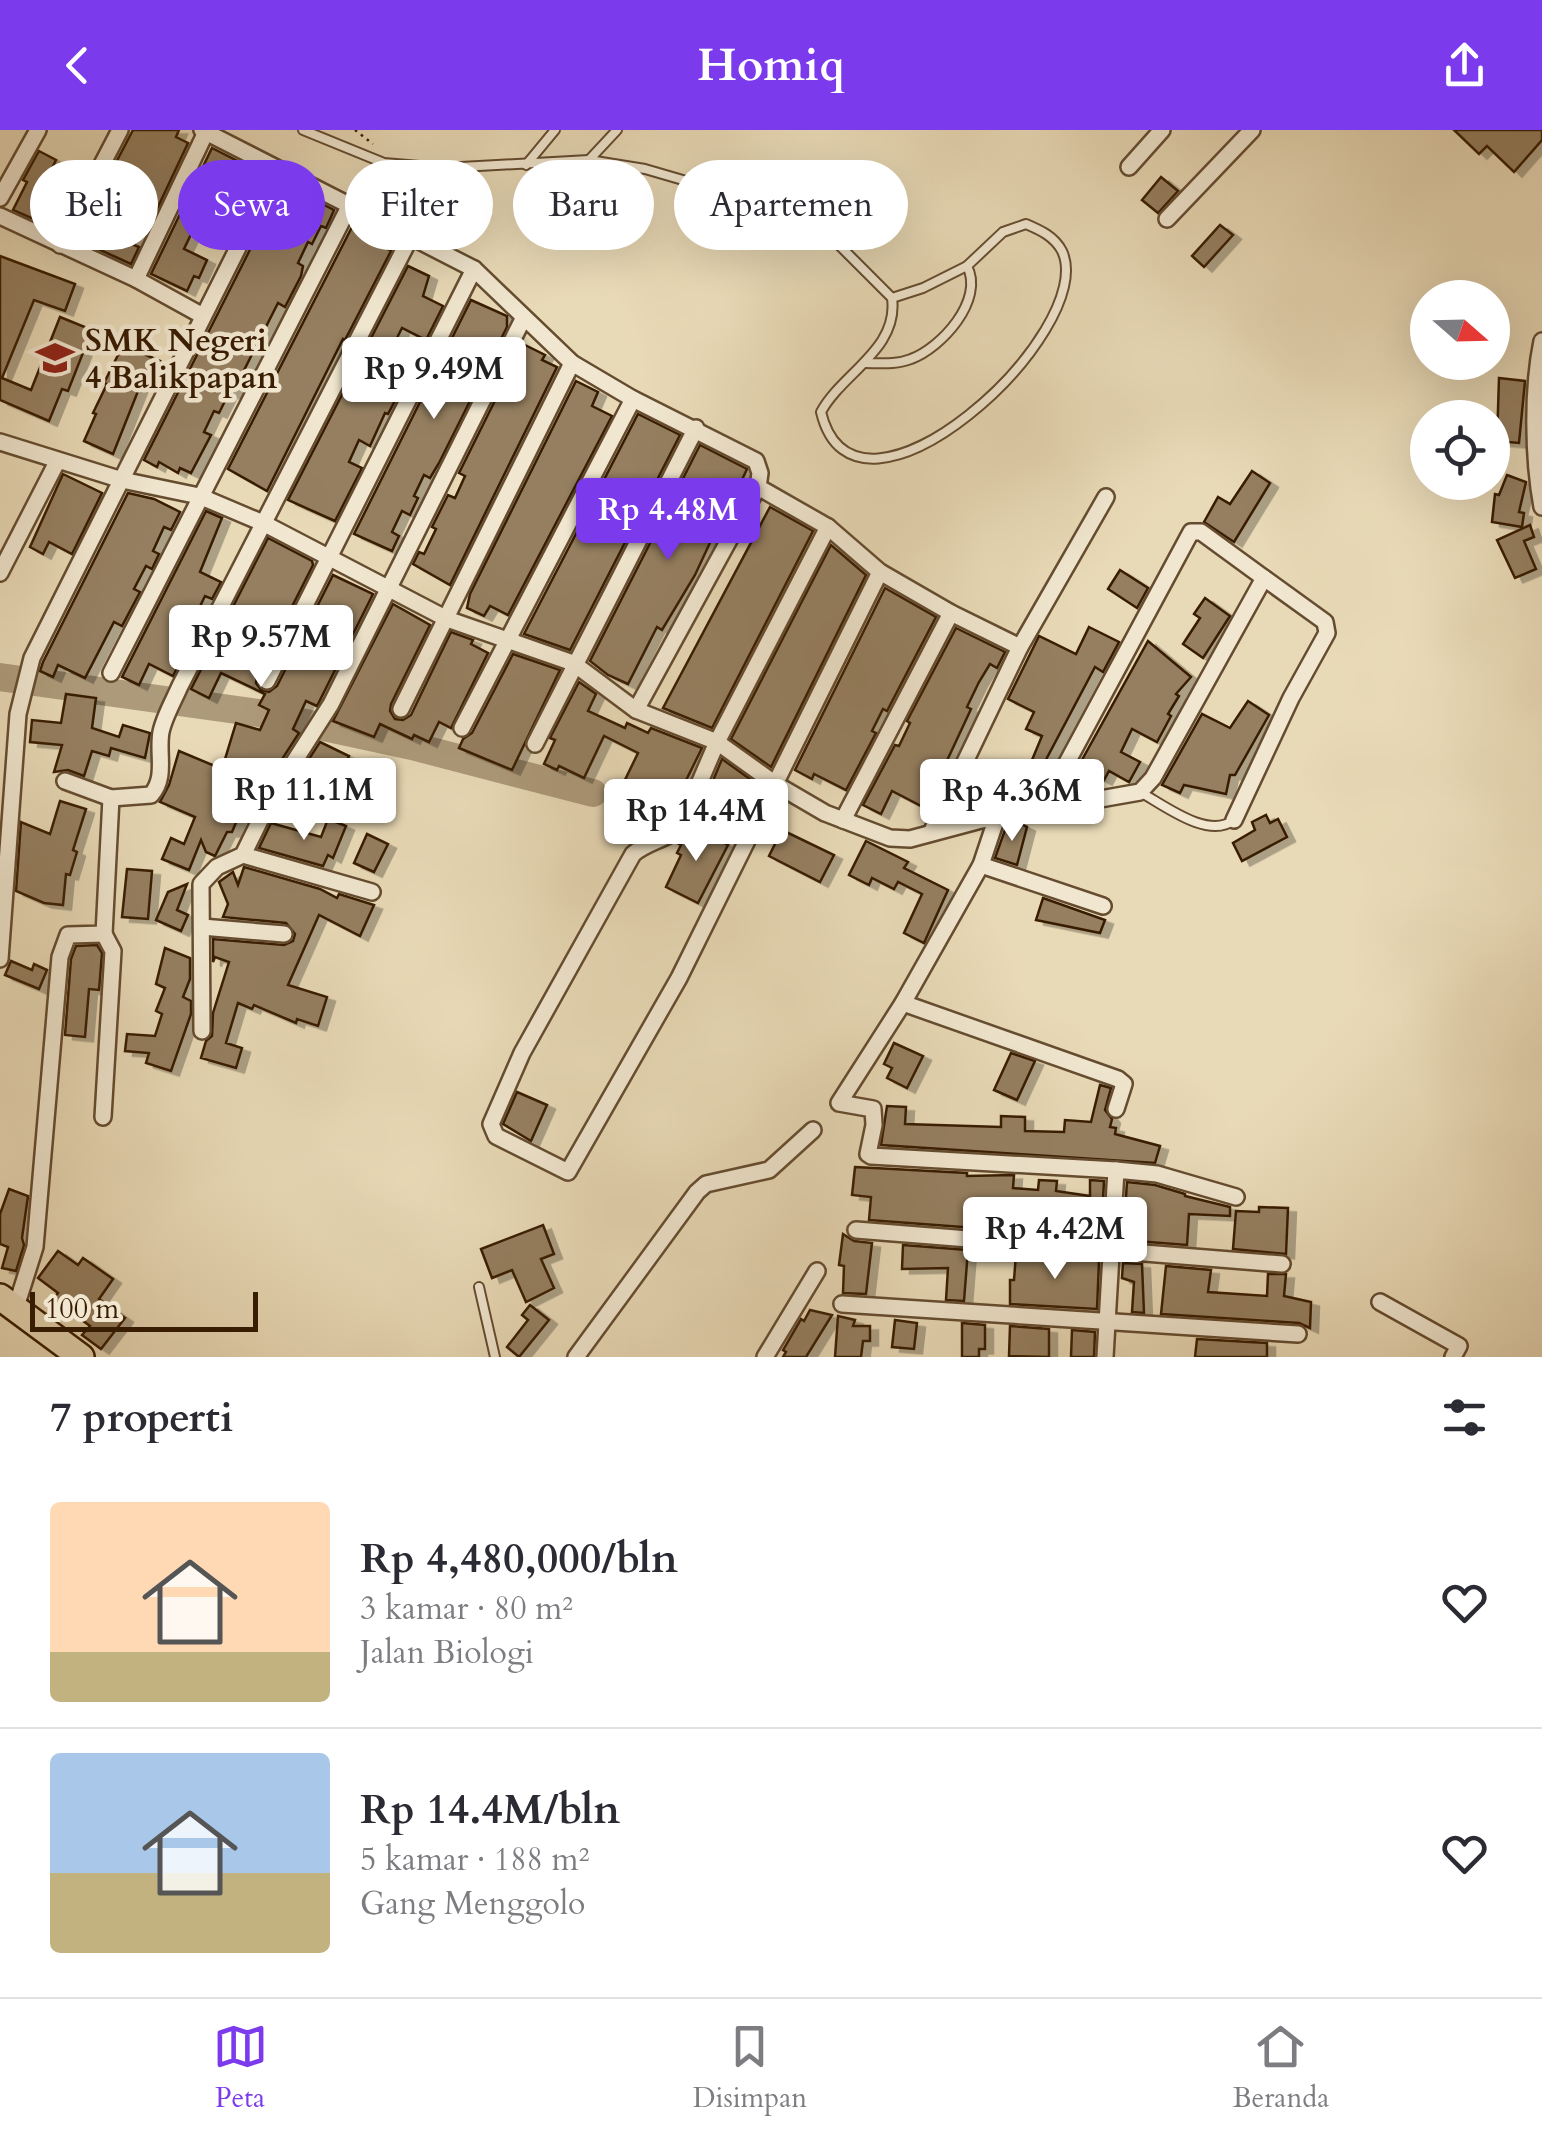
<!DOCTYPE html>
<html lang="id">
<meta charset="utf-8">
<style>
body{margin:0;font-family:Cardo,serif;background:#f2f2f3;color:#2b2b33;height:100vh;display:flex;flex-direction:column;font-size:38px;white-space:nowrap}
*{box-sizing:border-box;margin:0}
p{font-size:32px;color:#7c7c81}
.icon{flex:none;width:55px;height:55px;fill:none;stroke:currentColor;stroke-width:2;stroke-linecap:round;stroke-linejoin:round}
.map{position:relative;height:1227px;overflow:hidden}
.details{display:flex;flex-direction:column;background:#fff;flex:1}
.details>*{flex:none}
.guide{position:absolute;left:30px;top:30px;width:1000px;height:90px;display:flex;gap:20px}
.needle{width:65px;rotate:110deg}
.fabs{position:absolute;left:1410px;top:150px;display:grid;gap:20px}
.fabs a{display:grid;place-items:center;width:100px;height:100px;border-radius:50%;background:#fff;box-shadow:0 10px 40px #0002;font-size:50px}
.scale{position:absolute;left:30px;bottom:25px;width:228px;box-sizing:border-box;padding-left:10px;border:5px solid #391d03;border-top:0;font-size:28px;line-height:35px;white-space:nowrap;color:#391d03;-webkit-text-stroke:8px #f1e7d0;paint-order:stroke}
.price{position:absolute;translate:-50% -85px;padding:0 22px;border-radius:10px;background:#fff;color:#222;font-size:32px;line-height:65px;filter:drop-shadow(0 2px 5px #0008)}
.price::after{content:'';position:absolute;left:50%;top:60px;width:30px;height:22px;margin-left:-15px;background:inherit;clip-path:polygon(0 0,100% 0,50% 100%)}
.price.active{background:#7c3aed;color:#fff}
ul{padding:0;list-style:none}
li{display:flex;align-items:center;gap:30px;height:250px;padding:0 50px}
li+li{border-top:2px solid #e1e1e2}
li span{display:grid;place-items:center;flex:none;width:280px;height:200px;border-radius:10px;color:#555}
li>.icon{margin-inline-start:auto}
span .icon{width:120px;height:120px;fill:#fffc;stroke-width:1}
li b{font-size:42px}
h2{display:flex;justify-content:space-between;align-items:center;height:120px;padding:0 50px;font-size:42px}
.chip{padding:0 35px;border-radius:45px;background:#fff;box-shadow:0 10px 40px #0002;font-size:35px;line-height:90px}
.chip.active{background:#7c3aed;color:#fff}
header{display:flex;justify-content:space-between;align-items:center;height:130px;padding:0 50px;background:#7c3aed;color:#fff;font-size:45px;font-weight:600}
.tabs{display:flex;justify-content:space-around;align-items:center;height:140px;border-top:2px solid #e1e1e2;background:#fff;font-size:28px;color:#7c7c81}
.tabs a{display:grid;justify-items:center;gap:5px}
.tabs .active{color:#7c3aed}
.map>svg:first-child{display:block}
.lines{fill:none;stroke-linecap:round;stroke-linejoin:round}
.river{stroke:#ad9a7a;stroke-width:28}
.building{fill:#957f61;stroke:#391d03;stroke-width:2.5;filter:url(#shadow)}
.service-casing{stroke:#654c30;stroke-width:12}
.minor-casing{stroke:#654c30;stroke-width:20}
.trunk-casing{stroke:#391d03;stroke-width:30}
.path{stroke:#391d03;stroke-width:2.5;stroke-dasharray:2.5 5;stroke-linecap:butt}
.service{stroke:#f1e7d0;stroke-width:8}
.minor{stroke:#f1e7d0;stroke-width:15}
.trunk{stroke:#e9dab7;stroke-width:25}
.labels{text-anchor:middle;stroke-width:9;stroke-linejoin:round;paint-order:stroke}
.poi-label{font-size:32px;font-weight:bold;fill:#391d03;stroke:#f1e7d0;text-anchor:start}
</style>
<header><svg class="icon" aria-label="back" viewBox="0 0 24 24"><path d="M15 5l-7 7 7 7"/></svg>Homiq<svg class="icon" aria-label="share" viewBox="0 0 24 24"><path d="M12 15V3M7 8l5-5 5 5M5 13v7h14v-7"/></svg></header>
<div class="map">
<svg width="1542" height="1227" viewBox="0 0 1542 1227">
<defs>
<filter id="shadow"><feDropShadow dx="8" dy="4.5" stdDeviation="0" flood-color="#0004"/></filter>
</defs>
<rect width="100%" height="100%" fill="#e9dab7"/>
<filter id="stains"><feTurbulence type="fractalNoise" baseFrequency=".002" numOctaves="4"/><feColorMatrix values="0 0 0 0 .2 0 0 0 0 .09 0 0 0 0 .02 0 0 0 .5 -.17"/></filter>
<radialGradient id="worn" r=".72"><stop offset=".6" stop-color="#630" stop-opacity="0"/><stop offset="1" stop-color="#630" stop-opacity=".3"/></radialGradient>
<g class="lines">
<polyline class="river" points="0,547 259,583 412,616 593,663"/>
</g>
<g class="building">
<polygon points="133,0 179,0 176,7 188,13 150,94 145,92 134,115 139,117 131,134 76,109"/>
<polygon points="1454,0 1542,0 1542,10 1514,42 1487,16 1479,24"/>
<polygon points="212,18 263,44 245,78 237,74 226,95 203,84 197,92 184,119 207,130 199,148 194,146 187,161 151,144"/>
<polygon points="39,21 56,30 40,63 67,76 56,99 13,80 27,52 23,50"/>
<polygon points="1161,47 1178,61 1158,83 1142,70"/>
<polygon points="283,54 334,80 331,87 326,98 321,96 312,114 308,112 298,133 303,136 301,146 285,177 278,173 232,264 229,263 219,283 214,281 204,302 211,305 191,343 180,338 178,343 159,332 157,337 144,330"/>
<polygon points="1220,95 1233,105 1204,137 1192,126"/>
<polygon points="352,97 391,121 345,210 343,209 267,361 228,339"/>
<polygon points="0,126 75,154 65,181 34,170 2,248 31,260 60,187 92,200 68,261 62,259 49,291 0,270"/>
<polygon points="408,136 429,146 423,166 443,176 426,210 402,198 394,214 391,212 375,254 398,265 388,284 385,283 370,316 359,310 349,332 362,338 335,391 288,370"/>
<polygon points="471,170 507,186 507,197 439,333 430,348 424,345 414,366 418,368 410,385 402,381 392,402 399,406 392,421 354,404"/>
<polygon points="523,214 545,225 542,230 557,237 450,455 413,434 419,422 424,424 436,399 432,397 448,365 455,368 465,346 459,343"/>
<polygon points="123,215 160,231 151,250 144,246 113,324 84,311 96,284 93,283 107,254 104,253"/>
<polygon points="1499,248 1525,251 1519,313 1497,311"/>
<polygon points="576,251 598,262 592,276 612,286 508,485 490,476 484,486 467,478 470,464"/>
<polygon points="638,284 680,305 570,520 524,504"/>
<polygon points="700,315 747,339 740,354 735,352 725,373 728,374 695,445 662,500 657,497 628,554 608,545 590,531"/>
<polygon points="1252,341 1270,353 1234,412 1204,392 1218,367 1230,374"/>
<polygon points="63,344 102,363 72,424 49,412 43,424 30,417"/>
<polygon points="1507,345 1526,352 1519,382 1524,383 1522,397 1492,392 1495,364 1499,365"/>
<polygon points="128,363 154,369 180,382 171,400 164,397 153,421 159,424 152,439 146,436 134,459 140,462 122,496 114,492 85,548 58,535 53,547 40,541 43,532"/>
<polygon points="770,377 813,401 712,598 663,578"/>
<polygon points="206,381 222,388 200,442 221,452 212,469 205,466 194,489 200,492 173,546 149,534 139,555 122,547"/>
<polygon points="1530,395 1534,407 1524,411 1536,439 1515,448 1497,410"/>
<polygon points="268,408 312,431 313,435 257,546 256,553 261,560 269,562 277,556 333,445 373,464 317,576 306,571 293,599 299,603 277,637 262,631 232,702 227,702 215,726 206,722 201,710 189,740 162,729 171,708 184,714 195,687 160,672 169,655 179,621 222,639 236,593 260,600 269,580 259,575 265,564 221,543 209,568 191,559"/>
<polygon points="831,415 866,445 771,637 731,609"/>
<polygon points="1120,440 1148,458 1137,478 1108,459"/>
<polygon points="885,458 936,487 887,581 883,579 872,601 876,603 846,660 814,644 812,649 795,640"/>
<polygon points="1205,468 1230,486 1203,528 1183,514 1200,488 1194,484"/>
<polygon points="393,474 430,495 391,574 390,581 395,589 403,590 411,585 451,502 473,510 471,514 488,523 451,598 439,592 429,612 414,605 412,609 380,594 374,607 333,591"/>
<polygon points="1089,497 1119,512 1103,542 1095,537 1031,658 1022,654 1042,606 1026,599 1034,582 1008,569 1039,506 1076,524"/>
<polygon points="956,498 1005,522 997,538 990,534 979,552 967,577 971,579 925,678 892,661 881,684 863,675 895,615 899,616 910,593 907,591"/>
<polygon points="1148,511 1191,547 1176,564 1179,566 1168,584 1171,586 1157,612 1132,599 1121,622 1140,632 1129,652 1109,641 1104,650 1078,637"/>
<polygon points="513,524 560,540 512,640 459,618 463,609 472,603"/>
<polygon points="579,552 596,564 588,581 625,598 627,593 648,603 651,598 702,618 664,695 651,701 632,692 629,698 607,687 638,623 604,606 584,648 559,636 557,640 544,634 555,610 550,608"/>
<polygon points="66,564 96,568 92,598 119,607 123,595 150,603 145,628 111,618 109,626 92,621 84,646 68,640 54,642 62,615 30,612 32,590 61,593"/>
<polygon points="1248,571 1269,585 1235,645 1230,645 1226,664 1184,655 1180,663 1162,655 1202,584 1230,598"/>
<polygon points="320,612 349,626 337,650 346,654 335,676 294,652"/>
<polygon points="722,629 761,657 743,693 716,680 721,672 707,665"/>
<polygon points="976,636 1002,649 990,673 964,661"/>
<polygon points="60,671 86,679 73,720 77,722 70,745 66,744 63,775 44,773 16,761 21,692 50,704"/>
<polygon points="1266,685 1270,693 1278,689 1287,707 1242,731 1233,713 1255,700 1252,692"/>
<polygon points="328,689 346,696 333,728 328,725 323,736 259,718 271,693 321,707"/>
<polygon points="1021,694 1027,697 1017,735 995,728 1006,697"/>
<polygon points="693,697 728,715 698,773 666,757 681,725 677,723 681,715 677,713"/>
<polygon points="782,700 834,725 820,752 769,726"/>
<polygon points="367,704 388,714 374,742 354,733"/>
<polygon points="866,711 908,732 904,738 948,760 924,813 904,803 922,764 898,752 894,759 872,748 869,755 849,745"/>
<polygon points="244,737 320,759 337,768 339,764 374,775 360,806 319,785 288,855 327,867 318,896 297,889 296,893 254,875 252,879 238,873 226,913 242,918 236,938 201,928 206,911 212,906 213,883 229,832 215,827 213,832 213,809 284,815 293,811 295,804 286,793 223,787 228,774 219,752 233,742 238,755"/>
<polygon points="127,739 152,741 148,789 122,787"/>
<polygon points="187,754 177,780 188,785 181,801 156,790 168,762"/>
<polygon points="1043,768 1105,790 1100,803 1036,790"/>
<polygon points="97,815 102,823 99,860 89,859 85,907 65,905 71,829 76,816"/>
<polygon points="165,818 190,828 190,849 183,867 191,871 191,884 171,941 146,933 149,923 125,921 127,904 155,906 162,884 156,881 165,858 156,854"/>
<polygon points="11,831 32,840 34,834 47,840 39,859 5,845"/>
<polygon points="894,913 923,926 907,958 887,948 892,938 884,934"/>
<polygon points="1011,923 1035,931 1017,970 994,960"/>
<polygon points="1100,955 1111,958 1105,980 1112,989 1110,997 1116,998 1115,1004 1160,1016 1155,1033 881,1015 887,976 906,977 905,994 1001,997 1001,986 1025,987 1025,1001 1064,1002 1065,990 1091,992"/>
<polygon points="517,962 547,975 531,1011 503,994"/>
<polygon points="855,1037 967,1043 967,1046 1014,1045 1013,1058 1038,1060 1039,1050 1057,1051 1056,1061 1090,1066 1090,1050 1104,1051 1101,1108 1042,1104 1048,1086 1040,1085 1042,1074 990,1074 989,1099 869,1090 871,1067 852,1065"/>
<polygon points="1127,1052 1155,1055 1185,1064 1185,1066 1230,1077 1230,1086 1189,1084 1187,1115 1123,1110"/>
<polygon points="9,1059 28,1066 22,1108 24,1115 16,1141 2,1138 8,1117 0,1114 0,1084"/>
<polygon points="1259,1077 1288,1078 1286,1124 1233,1119 1236,1081 1259,1082"/>
<polygon points="543,1095 554,1124 541,1129 554,1158 526,1172 512,1140 492,1148 481,1119"/>
<polygon points="843,1104 854,1111 872,1113 866,1164 843,1163 844,1136 839,1135"/>
<polygon points="903,1115 968,1120 964,1171 946,1170 948,1138 902,1139"/>
<polygon points="58,1121 78,1135 83,1128 113,1149 99,1169 125,1188 101,1219 82,1205 90,1196 53,1169 58,1163 38,1148"/>
<polygon points="1016,1124 1099,1131 1097,1179 1010,1174 1010,1150 1014,1150"/>
<polygon points="1123,1133 1142,1134 1144,1183 1132,1182 1134,1152 1122,1148"/>
<polygon points="1166,1136 1211,1140 1208,1162 1267,1166 1268,1144 1286,1144 1284,1166 1311,1172 1310,1198 1299,1193 1161,1184"/>
<polygon points="530,1175 549,1190 519,1227 507,1217 528,1190 522,1185"/>
<polygon points="810,1180 832,1185 806,1227 783,1227 786,1222 783,1220 801,1189 804,1191"/>
<polygon points="838,1186 855,1190 853,1196 870,1196 870,1211 863,1211 861,1227 835,1227"/>
<polygon points="895,1190 917,1193 914,1219 892,1217"/>
<polygon points="962,1193 985,1195 985,1219 979,1219 979,1227 962,1227"/>
<polygon points="1010,1196 1049,1199 1049,1227 1009,1226"/>
<polygon points="1072,1200 1095,1202 1094,1227 1071,1227"/>
<polygon points="1197,1209 1267,1213 1267,1227 1195,1227"/>
</g>
<g class="lines">
<g class="service-casing">
<g id="service">
<path d="M303 0 384 33 443 38 589 30 645 39 762 73 826 102 892 168C899 219 842 243 821 282 855 425 1100 201 1062 121 1054 106 1040 100 1026 94L1003 102 967 136"/>
<polyline points="589,30 617,0"/>
<polyline points="526,35 555,0"/>
<path d="M864 233C880 233 896 235 911 229 941 218 985 170 967 136L923 158 892 168"/>
<path d="M1140 662C1164 675 1208 710 1234 690"/>
<polyline points="479,1157 495,1227"/>
</g>
</g>
<g class="minor-casing">
<g id="minor">
<polyline points="202,0 474,139 572,233 633,269 756,331 760,343 758,357 828,397 880,442 951,483 1020,517"/>
<polyline points="1129,37 1162,0"/>
<polyline points="0,68 38,0"/>
<polyline points="0,86 136,149 203,186"/>
<polyline points="1167,89 1252,0"/>
<polyline points="60,115 120,0"/>
<polyline points="136,149 206,2"/>
<path d="M1542 211C1532 259 1533 328 1542 377"/>
<polyline points="0,312 122,350 199,366 263,393 447,489 573,533 636,580 717,612 777,655 825,683 890,708 910,709 981,690 1140,662 1153,648 1264,448 1201,402 1191,402 1042,679"/>
<path d="M828 397 717 612 681 696C667 710 648 711 633 724L522 923 491 994 496 1006 568 1042 679 848 880 442"/>
<polyline points="0,443 57,332"/>
<polyline points="111,543 350,75"/>
<polyline points="267,551 474,139"/>
<polyline points="401,579 572,233"/>
<polyline points="636,580 758,357"/>
<polyline points="462,598 633,269"/>
<polyline points="535,614 696,298"/>
<path d="M65 651 111 668 151 665C167 647 157 624 161 602 164 587 174 570 180 556L411 106"/>
<polyline points="997,687 981,735 903,873 839,973 873,979 874,995 868,1024 871,1026 1116,1040"/>
<polyline points="843,690 951,483"/>
<polyline points="1234,690 1291,568 1327,503 1325,492 1264,448"/>
<polyline points="931,703 1020,517 1106,367"/>
<polyline points="243,725 372,762"/>
<polyline points="981,735 1103,776"/>
<polyline points="202,797 284,804"/>
<polyline points="0,829 18,584 32,528 277,40"/>
<polyline points="903,873 1118,949 1124,954 1116,979"/>
<polyline points="202,901 201,754 217,737 243,725 271,668 331,574 523,189"/>
<polyline points="103,987 113,821 104,804"/>
<polyline points="856,1100 1282,1134"/>
<polyline points="1380,1172 1459,1216 1453,1227"/>
<polyline points="842,1174 1298,1204"/>
<polyline points="16,1177 35,1117 60,827 68,805 104,804 111,668"/>
<polyline points="576,1227 697,1062 706,1054 769,1040 813,1000"/>
<polyline points="765,1227 817,1141"/>
<polyline points="1105,1227 1116,1040 1157,1044 1236,1067"/>
</g>
</g>
<g class="trunk-casing">
<polyline id="trunk" points="0,1167 81,1227"/>
</g>
<g class="path">
<polyline points="355,0 373,14"/>
<polyline points="465,115 467,49"/>
</g>
<use href="#service" class="service"/>
<use href="#minor" class="minor"/>
<use href="#trunk" class="trunk"/>
</g>
<defs>
<g id="school-bare" transform="scale(3)"><path d="M0-5L7-2L0 1L-7-2ZM-4 1L0 2.5L4 1V4Q0 6-4 4Z" fill="#8f2418" stroke="#f1e7d0" stroke-width="2.5" paint-order="stroke"/></g>
</defs>
<g fill-rule="evenodd">
<use href="#school-bare" x="55" y="228"/>
</g>
<g class="labels">
<g class="poi-label">
<text x="85" y="221">SMK Negeri<tspan x="85" dy="37">4 Balikpapan</tspan></text>
</g>
</g>
<rect width="100%" height="100%" filter="url(#stains)"/>
<rect width="100%" height="100%" fill="url(#worn)"/>
</svg>
<div class="fabs">
<a><svg class="needle" viewBox="-14 -14 28 28"><path d="M0-13l5 13h-10z" fill="#e53935"/><path d="M0 13l5-13h-10z" fill="#7c7c81"/></svg></a>
<a><svg class="icon" aria-label="locate" viewBox="0 0 24 24"><circle cx="12" cy="12" r="6"/><path d="M12 2v4M12 18v4M2 12h4M18 12h4"/></svg></a>
</div>
<div class="scale">100 m</div>
<b class="price" style="left:434px;top:292px">Rp 9.49M</b>
<b class="price active" style="left:668px;top:433px">Rp 4.48M</b>
<b class="price" style="left:261px;top:560px">Rp 9.57M</b>
<b class="price" style="left:304px;top:713px">Rp 11.1M</b>
<b class="price" style="left:1012px;top:714px">Rp 4.36M</b>
<b class="price" style="left:696px;top:734px">Rp 14.4M</b>
<b class="price" style="left:1055px;top:1152px">Rp 4.42M</b>
<div class="guide">
<a class="chip">Beli</a>
<a class="chip active">Sewa</a>
<a class="chip">Filter</a>
<a class="chip">Baru</a>
<a class="chip">Apartemen</a>
</div>
</div>
<section class="details">
<h2>7 properti<svg class="icon" aria-label="filters" viewBox="0 0 24 24"><path d="M4 7h16M4 17h16"/><circle cx="9" cy="7" r="2"/><circle cx="15" cy="17" r="2"/></svg></h2>
<ul>
<li><span style="background:linear-gradient(#ffd9b3 75%,#c2b280 0)"><svg class="icon" aria-label="home" viewBox="0 0 24 24"><path d="M3 11l9-7 9 7M6 9v11h12V9"/></svg></span><div><b>Rp 4,480,000/bln</b><p>3 kamar · 80 m²</p><p>Jalan Biologi</p></div><svg class="icon" aria-label="heart" viewBox="0 0 24 24"><path d="M12 20l-8-8c-3-5 5-10 8-4 3-6 11-1 8 4z"/></svg></li>
<li><span style="background:linear-gradient(#a9c7e8 60%,#c2b280 0)"><svg class="icon" aria-label="home" viewBox="0 0 24 24"><path d="M3 11l9-7 9 7M6 9v11h12V9"/></svg></span><div><b>Rp 14.4M/bln</b><p>5 kamar · 188 m²</p><p>Gang Menggolo</p></div><svg class="icon" aria-label="heart" viewBox="0 0 24 24"><path d="M12 20l-8-8c-3-5 5-10 8-4 3-6 11-1 8 4z"/></svg></li>
</ul>
</section>
<nav class="tabs">
<a class="active"><svg class="icon" aria-label="map" viewBox="0 0 24 24"><path d="M3 6l6-2 6 2 6-2v14l-6 2-6-2-6 2zM9 4v14M15 6v14"/></svg>Peta</a>
<a><svg class="icon" aria-label="saved" viewBox="0 0 24 24"><path d="M7 4h10v16l-5-4-5 4z"/></svg>Disimpan</a>
<a><svg class="icon" aria-label="home" viewBox="0 0 24 24"><path d="M3 11l9-7 9 7M6 9v11h12V9"/></svg>Beranda</a>
</nav>
